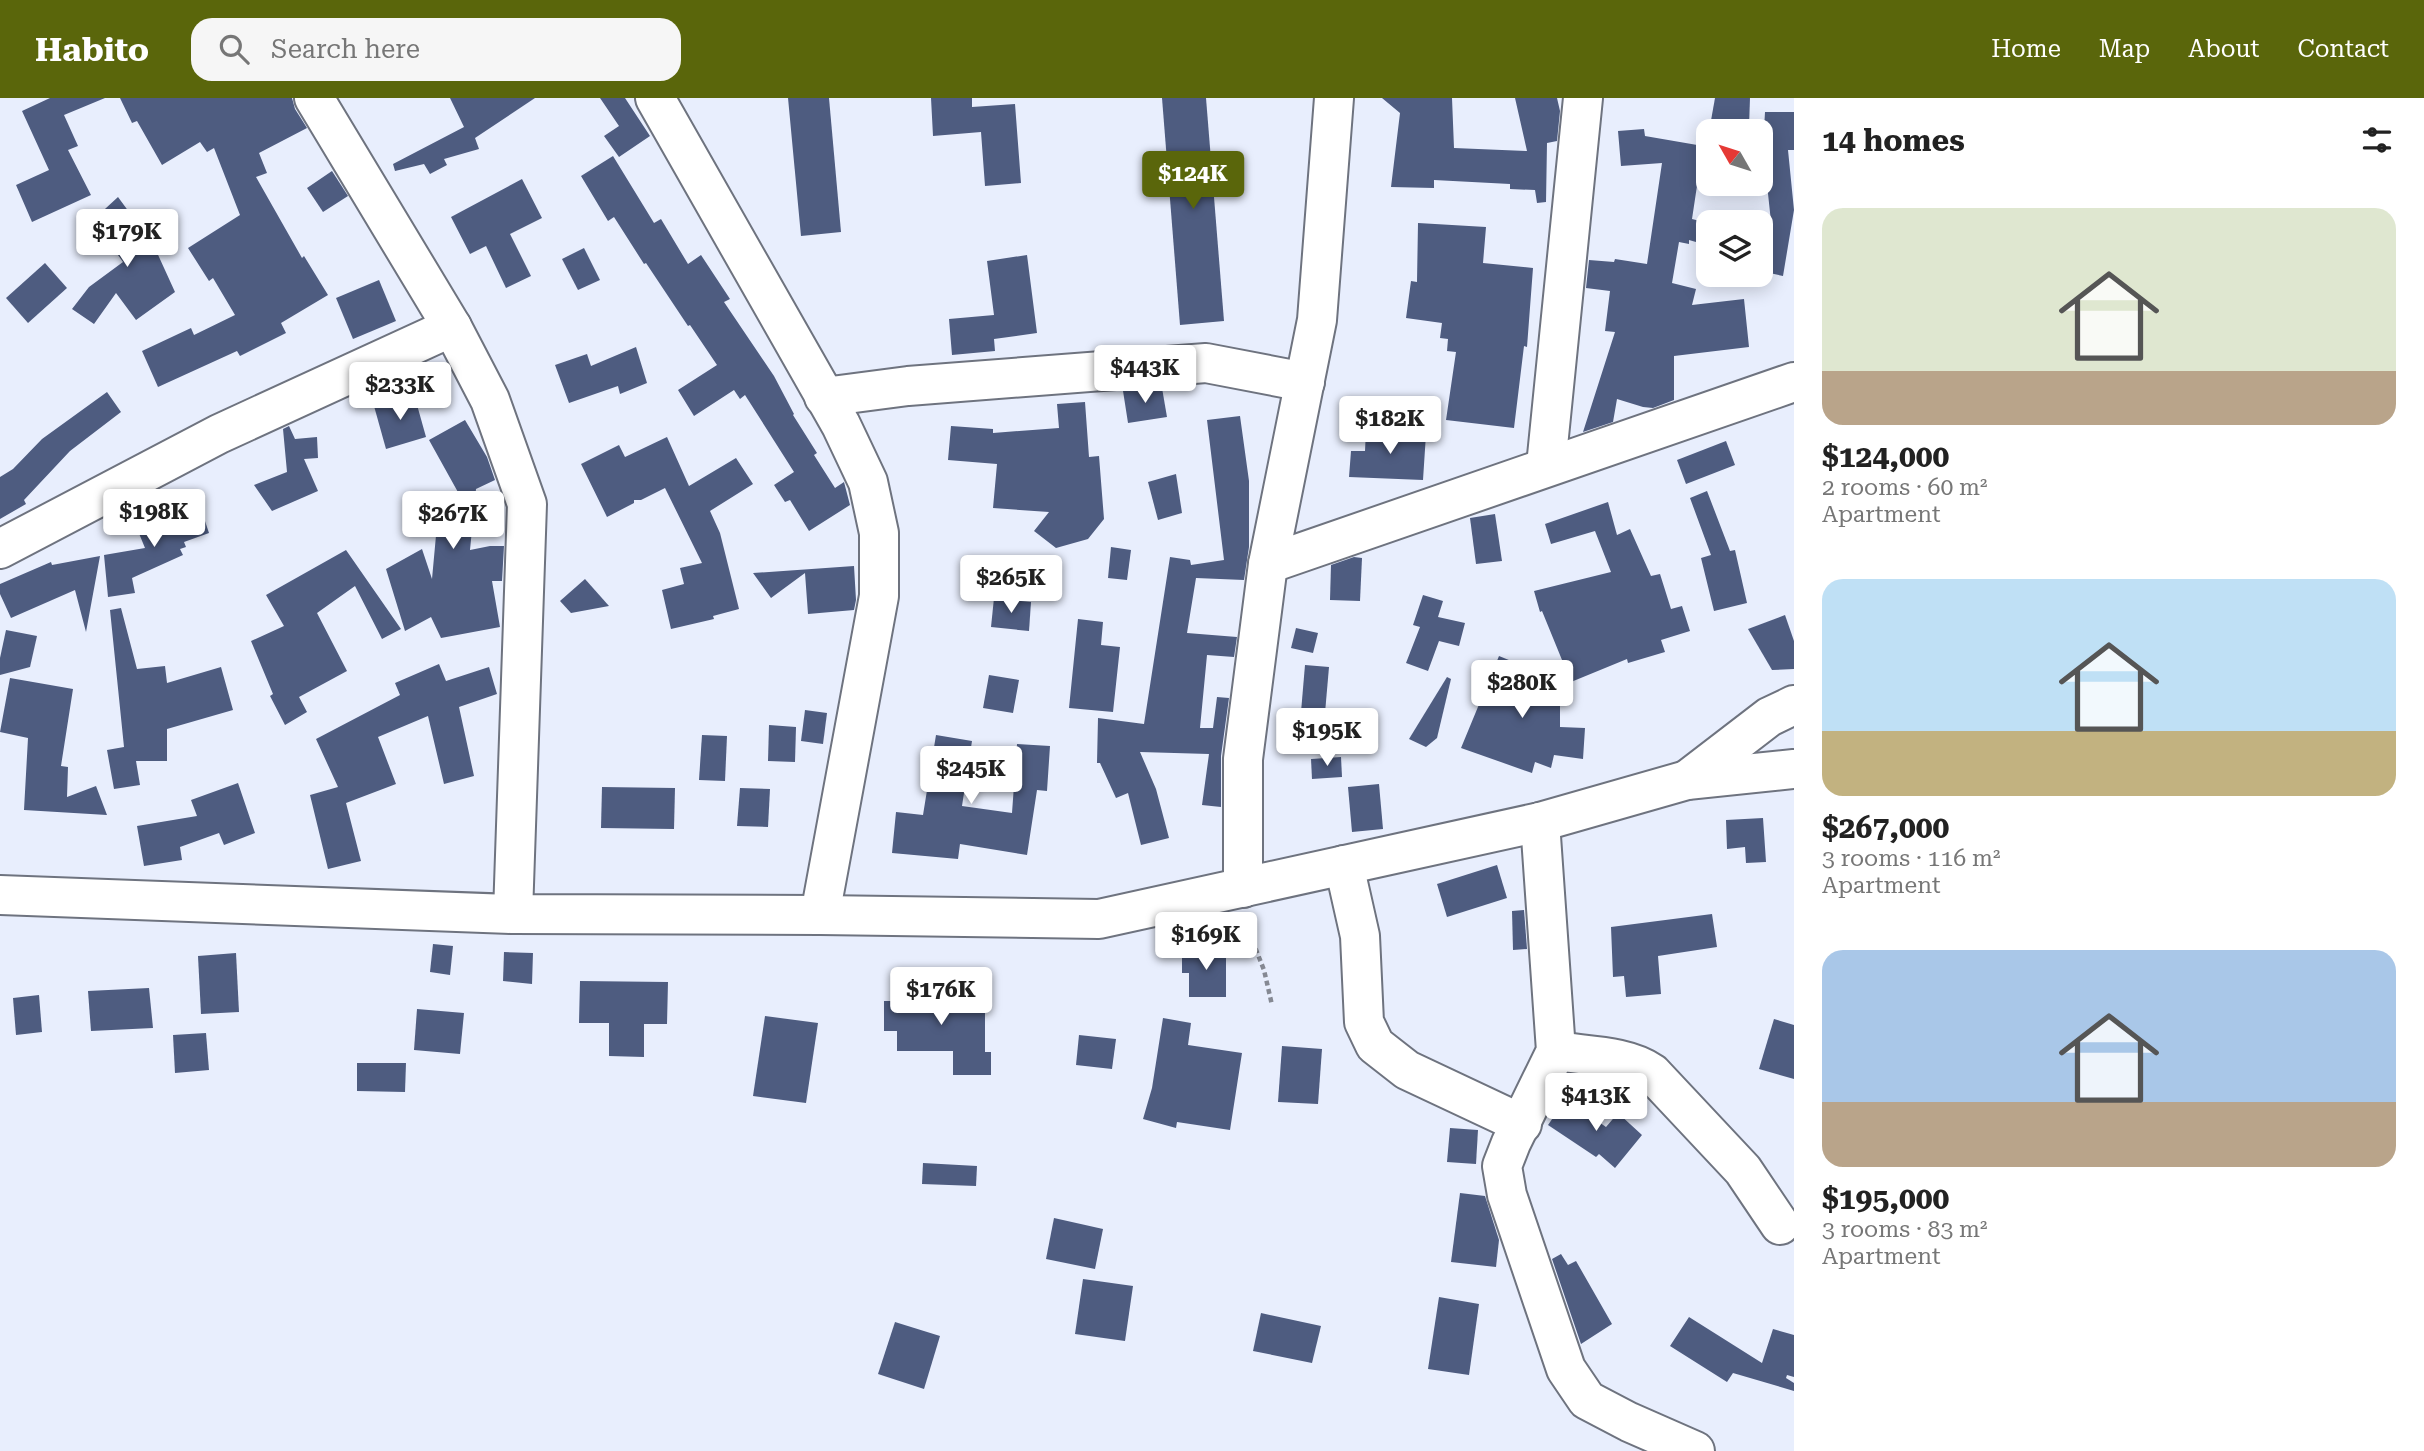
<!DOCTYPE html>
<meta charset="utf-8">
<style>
body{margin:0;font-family:"Roboto Serif",serif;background:#f6f6f6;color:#222;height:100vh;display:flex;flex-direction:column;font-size:26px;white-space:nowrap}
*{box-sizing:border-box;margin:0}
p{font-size:23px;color:#767676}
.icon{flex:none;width:38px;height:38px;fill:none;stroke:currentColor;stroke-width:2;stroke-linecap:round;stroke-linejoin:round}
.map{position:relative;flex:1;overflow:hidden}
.side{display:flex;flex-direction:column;background:#fff;width:630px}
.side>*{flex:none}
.needle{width:46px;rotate:309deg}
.controls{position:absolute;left:1696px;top:21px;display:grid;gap:14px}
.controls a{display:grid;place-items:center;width:77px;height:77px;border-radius:14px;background:#fff;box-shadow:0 4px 18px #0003;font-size:35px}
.price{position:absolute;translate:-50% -60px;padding:0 16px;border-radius:7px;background:#fff;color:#222;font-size:23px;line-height:46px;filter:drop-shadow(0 2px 4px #0008)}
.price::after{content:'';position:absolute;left:50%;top:42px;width:21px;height:16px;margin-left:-10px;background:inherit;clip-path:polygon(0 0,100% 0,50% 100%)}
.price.active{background:#5a660b;color:#fff}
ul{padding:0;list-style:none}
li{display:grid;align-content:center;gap:14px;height:371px;padding:0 28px}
li span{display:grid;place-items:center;height:217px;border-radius:21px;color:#555}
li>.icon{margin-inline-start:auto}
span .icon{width:126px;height:126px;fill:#fffc;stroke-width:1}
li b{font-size:30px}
h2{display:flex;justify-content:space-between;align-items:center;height:84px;padding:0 28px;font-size:30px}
header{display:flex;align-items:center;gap:42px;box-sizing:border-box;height:98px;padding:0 35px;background:#5a660b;color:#fff}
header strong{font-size:33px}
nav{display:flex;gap:38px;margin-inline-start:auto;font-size:24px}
.search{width:490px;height:63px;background:#f6f6f6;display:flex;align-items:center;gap:18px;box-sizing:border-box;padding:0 24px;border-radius:21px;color:#767676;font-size:26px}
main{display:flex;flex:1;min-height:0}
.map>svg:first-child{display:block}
.building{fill:#4e5c80}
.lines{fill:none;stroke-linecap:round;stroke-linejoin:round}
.minor-casing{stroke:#6e737f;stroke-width:42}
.path{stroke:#858993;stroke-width:4.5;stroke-dasharray:5 3.5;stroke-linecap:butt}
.minor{stroke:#fff;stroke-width:38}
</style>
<header>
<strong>Habito</strong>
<div class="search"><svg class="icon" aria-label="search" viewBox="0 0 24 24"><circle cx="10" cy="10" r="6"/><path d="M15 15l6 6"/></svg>Search here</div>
<nav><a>Home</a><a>Map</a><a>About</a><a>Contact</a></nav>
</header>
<main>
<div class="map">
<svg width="1794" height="1353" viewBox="0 0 1794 1353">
<rect width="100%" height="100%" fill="#e8eefd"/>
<g class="building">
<polygon points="50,0 105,0 64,17 78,48 68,52 91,97 32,124 16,87 49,72 22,13"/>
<polygon points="120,0 292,0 295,11 307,30 259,55 267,75 256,79 302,160 304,158 328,197 281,225 286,235 240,258 237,253 158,289 142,253 191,230 194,237 235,217 213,180 209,183 188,150 240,117 214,50 207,54 200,44 162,67 137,23 132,25"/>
<polygon points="450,0 535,0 475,40 479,51 444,61 447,67 430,76 424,66 395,73 393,66 464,29"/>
<polygon points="600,0 625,0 650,38 619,59 604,38 619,28"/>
<polygon points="788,0 829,0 841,134 801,138"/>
<polygon points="931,0 972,0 972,9 1015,6 1021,85 985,88 981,34 933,38"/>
<polygon points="1162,0 1206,0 1224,223 1180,227"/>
<polygon points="1382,0 1452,0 1454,50 1527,53 1515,0 1557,0 1560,13 1557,43 1547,45 1546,104 1537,105 1535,92 1510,91 1510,86 1434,82 1434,90 1391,89 1400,15"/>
<polygon points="1715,0 1750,0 1749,29 1710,28"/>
<polygon points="1765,14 1794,14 1794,52 1788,52 1794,112 1783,178 1760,173 1760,152 1764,132 1772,133 1763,49"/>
<polygon points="1644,31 1645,38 1703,48 1692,121 1708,125 1703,146 1689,142 1689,146 1679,144 1672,185 1696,191 1692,207 1744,201 1749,249 1674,258 1674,302 1653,310 1643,309 1617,301 1613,324 1583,334 1615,234 1605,233 1610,193 1586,190 1589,162 1614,164 1615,161 1647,166 1662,65 1621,68 1618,33"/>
<polygon points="613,58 654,125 661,121 688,166 701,157 730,201 724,204 774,278 794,316 793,317 817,355 814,357 835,390 844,384 850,407 809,433 790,402 785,404 774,387 794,374 745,297 740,301 734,292 694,318 678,292 717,267 690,227 688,228 646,165 644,166 614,119 608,123 581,78"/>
<polygon points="332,73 348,98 323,114 307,90"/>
<polygon points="522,81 542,120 510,136 531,178 506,190 486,148 470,156 451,119"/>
<polygon points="118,99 154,148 175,194 136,222 116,195 94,226 72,211 89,189 123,164 93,122"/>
<polygon points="1418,125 1486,129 1483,165 1533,170 1527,249 1524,248 1514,330 1446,322 1456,254 1447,253 1448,241 1440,240 1442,225 1406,220 1411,183 1417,184"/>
<polygon points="584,150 600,182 578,192 562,161"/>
<polygon points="1027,157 1037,235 994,241 995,253 952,257 949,221 994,217 987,163"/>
<polygon points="45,165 67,190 28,225 6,200"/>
<polygon points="379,182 396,223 353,241 336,200"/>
<polygon points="636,249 647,285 620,296 618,288 569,305 555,267 587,256 591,268"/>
<polygon points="1162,290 1167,319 1128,325 1123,293"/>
<polygon points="107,294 121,314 70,353 24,402 26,406 0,421 0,379 13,371 42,341"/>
<polygon points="414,296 426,339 386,351 374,308"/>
<polygon points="1085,304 1089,359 1099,358 1104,421 1088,441 1056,450 1034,433 1049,414 993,410 997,366 948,362 951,328 993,331 993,335 1059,330 1057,306"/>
<polygon points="1240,318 1249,383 1249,449 1244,482 1196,480 1187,535 1237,539 1234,559 1207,557 1200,630 1213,630 1217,599 1229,600 1221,658 1221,709 1202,707 1209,656 1140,654 1156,691 1169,740 1141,747 1128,695 1116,700 1100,665 1097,665 1098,620 1144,626 1170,459 1190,462 1191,467 1224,462 1207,322"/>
<polygon points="465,322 487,359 495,382 476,391 470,452 490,448 504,448 502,483 492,483 500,529 441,540 431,519 405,533 386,471 422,451 432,481 440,394 459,396 429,342"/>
<polygon points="289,328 295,341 317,339 318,360 304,361 318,393 272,413 254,387 287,374 283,331"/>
<polygon points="1366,332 1426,336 1423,382 1349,379 1351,353 1365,353"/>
<polygon points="667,339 689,388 736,360 753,386 710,413 720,435 739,511 713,518 714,521 671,531 662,492 684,486 680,470 702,465 665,390 641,402 634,402 634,405 607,419 581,366 619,347 625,359"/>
<polygon points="1726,343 1735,367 1686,386 1677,362"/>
<polygon points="1176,376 1182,415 1158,422 1148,384"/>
<polygon points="1707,393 1730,453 1735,452 1747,505 1714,513 1701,460 1711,457 1690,400"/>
<polygon points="1608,404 1617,437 1630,431 1651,478 1660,476 1671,511 1682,508 1690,533 1661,542 1665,554 1628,565 1627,561 1571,584 1542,513 1540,514 1534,493 1611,474 1595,433 1551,446 1545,426"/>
<polygon points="199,405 209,435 184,444 186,449 180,451 183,457 132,480 135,495 108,499 104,457 145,450 138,433 174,414"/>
<polygon points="1495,416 1502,463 1476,466 1470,420"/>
<polygon points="1111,449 1131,452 1127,482 1108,480"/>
<polygon points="346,452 401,531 382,541 355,488 317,515 347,573 299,599 307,614 285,627 270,598 273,596 251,543 284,528 266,497"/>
<polygon points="100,458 86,534 75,492 11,520 0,496 0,486 51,464 52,467"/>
<polygon points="1354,459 1362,460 1360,503 1330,502 1331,467"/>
<polygon points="854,468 856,502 854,512 808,516 805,475 771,500 753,475"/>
<polygon points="585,481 609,508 571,515 560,503"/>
<polygon points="1423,497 1443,503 1438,519 1465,525 1459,548 1439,543 1428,573 1406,565 1420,529 1413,527"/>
<polygon points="994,500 1031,504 1029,533 991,529"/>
<polygon points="121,510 137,571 165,568 167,585 221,569 233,612 167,631 167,663 136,663 140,687 114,691 107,652 124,649 110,512"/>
<polygon points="1785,517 1794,543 1794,571 1772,572 1748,531"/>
<polygon points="1078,521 1103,524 1101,547 1120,549 1113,614 1069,610"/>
<polygon points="1296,530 1318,535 1313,555 1291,550"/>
<polygon points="6,532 37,538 30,569 0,577 0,560"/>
<polygon points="1499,558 1560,583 1560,629 1585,630 1583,661 1554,657 1551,670 1535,664 1532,675 1461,650"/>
<polygon points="439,566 446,583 489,569 497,596 459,609 474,678 444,686 428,618 378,639 396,686 346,705 361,763 328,771 310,697 338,689 316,641 400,597 395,585"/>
<polygon points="1305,567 1329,569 1325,615 1301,614"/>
<polygon points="989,577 1019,582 1013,615 983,610"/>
<polygon points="1447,579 1451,581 1437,640 1426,649 1409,641"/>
<polygon points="10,580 73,591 61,668 68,669 67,699 96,688 107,717 24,712 28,640 0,634"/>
<polygon points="805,612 827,615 823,646 801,643"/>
<polygon points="769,627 796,629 795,664 768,663"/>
<polygon points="702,637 727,638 725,683 699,682"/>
<polygon points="936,637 972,643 962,708 1012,715 1017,646 1050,648 1047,693 1037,692 1027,757 960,746 958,761 892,755 896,714 923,717"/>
<polygon points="1341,659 1342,679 1312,681 1311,661"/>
<polygon points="238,685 255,735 224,747 219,735 180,749 182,762 144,768 137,728 197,718 191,702"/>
<polygon points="1379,686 1383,731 1352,734 1348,689"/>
<polygon points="602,689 675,690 674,731 601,730"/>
<polygon points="740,690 770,691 768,729 737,728"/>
<polygon points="1763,720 1766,764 1746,765 1745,749 1727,751 1726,722"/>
<polygon points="1497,767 1507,800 1447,819 1437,786"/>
<polygon points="1524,812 1527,851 1513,852 1512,813"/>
<polygon points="1712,816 1717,849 1658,858 1661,896 1626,899 1624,878 1613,879 1611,829"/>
<polygon points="433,846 453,848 450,877 430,874"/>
<polygon points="1182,852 1226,852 1226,899 1189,899 1189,875 1182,875"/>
<polygon points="504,854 533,855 532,886 503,883"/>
<polygon points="236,855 239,914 201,916 198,858"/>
<polygon points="925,879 955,879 956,909 985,909 985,954 991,954 991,977 953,977 953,953 897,953 897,933 884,933 884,903 924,903"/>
<polygon points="580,883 668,884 667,926 644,926 644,959 609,958 609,925 579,925"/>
<polygon points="149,890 153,930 91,933 88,893"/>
<polygon points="39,897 42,934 16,937 13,900"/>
<polygon points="417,911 464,915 460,956 414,952"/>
<polygon points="765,918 818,925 806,1005 753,998"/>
<polygon points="1163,920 1191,925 1188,947 1242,955 1230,1032 1177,1024 1176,1030 1143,1021 1152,990"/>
<polygon points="1774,921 1794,927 1794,981 1759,971"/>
<polygon points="206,935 209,972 175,975 173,937"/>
<polygon points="1079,937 1116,941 1112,971 1076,967"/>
<polygon points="1282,948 1322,951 1318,1006 1278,1004"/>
<polygon points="357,965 406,965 405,994 357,993"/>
<polygon points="1566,1001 1606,1029 1618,1015 1642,1037 1615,1070 1599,1056 1596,1059 1548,1027"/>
<polygon points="1450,1030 1478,1032 1476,1066 1447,1064"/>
<polygon points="923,1065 977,1068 976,1088 922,1086"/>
<polygon points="1460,1095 1485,1098 1499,1142 1496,1169 1451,1164"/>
<polygon points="1054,1120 1103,1131 1095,1171 1046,1161"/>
<polygon points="1561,1156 1568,1167 1576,1163 1612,1226 1581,1246 1552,1161"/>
<polygon points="1083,1181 1133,1188 1125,1243 1075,1236"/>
<polygon points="1439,1199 1479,1206 1469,1277 1428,1271"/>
<polygon points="1261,1215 1321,1228 1312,1265 1253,1253"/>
<polygon points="1689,1219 1762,1265 1773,1231 1794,1237 1794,1279 1787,1277 1786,1280 1794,1285 1794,1293 1733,1275 1727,1284 1670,1248"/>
<polygon points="895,1224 940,1238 924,1291 878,1276"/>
</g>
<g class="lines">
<g class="minor-casing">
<g id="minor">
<polyline points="314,0 452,229 490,302 527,406 513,816"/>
<polyline points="655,0 841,327 868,384 879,435 879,498 820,817"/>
<polyline points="824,299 908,288 1206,265 1305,284"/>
<polyline points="1546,368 1583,0"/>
<polyline points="0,451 219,336 452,229"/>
<polyline points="1268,466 1794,284"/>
<polyline points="1687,682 1769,619 1794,607"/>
<polyline points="1540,724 1556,953 1511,1045 1502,1068 1507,1097 1566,1271 1587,1302 1629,1324 1695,1353"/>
<polyline points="1344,767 1360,838 1364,924 1375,947 1407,972 1522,1026"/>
<polyline points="1243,790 1243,661 1268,466 1317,222 1334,0"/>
<polyline points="0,797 513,816 820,817 1099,821 1540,724 1687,682 1794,671"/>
<path d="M1556 953C1586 958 1626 957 1652 975L1743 1072 1780 1127"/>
</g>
</g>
<polyline class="path" points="1243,819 1264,872 1272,907"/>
<use href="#minor" class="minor"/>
</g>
</svg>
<div class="controls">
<a><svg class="needle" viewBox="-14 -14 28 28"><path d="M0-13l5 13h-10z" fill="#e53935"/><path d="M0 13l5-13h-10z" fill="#767676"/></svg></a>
<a><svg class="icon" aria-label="layers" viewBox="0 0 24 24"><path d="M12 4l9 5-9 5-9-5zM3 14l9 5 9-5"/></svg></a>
</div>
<b class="price active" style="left:1193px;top:113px">$124K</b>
<b class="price" style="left:127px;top:171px">$179K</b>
<b class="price" style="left:1145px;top:307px">$443K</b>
<b class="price" style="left:400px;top:324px">$233K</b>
<b class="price" style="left:1390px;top:358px">$182K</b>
<b class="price" style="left:154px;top:451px">$198K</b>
<b class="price" style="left:453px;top:453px">$267K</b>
<b class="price" style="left:1011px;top:517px">$265K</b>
<b class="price" style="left:1522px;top:622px">$280K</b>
<b class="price" style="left:1327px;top:670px">$195K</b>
<b class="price" style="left:971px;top:708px">$245K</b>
<b class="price" style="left:1206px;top:874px">$169K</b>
<b class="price" style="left:941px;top:929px">$176K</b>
<b class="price" style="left:1596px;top:1035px">$413K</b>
</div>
<section class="side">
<h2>14 homes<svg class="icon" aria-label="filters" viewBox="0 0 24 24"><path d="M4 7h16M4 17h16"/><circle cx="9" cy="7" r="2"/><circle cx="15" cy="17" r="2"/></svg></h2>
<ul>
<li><span style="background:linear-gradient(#dfe7d0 75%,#b9a48a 0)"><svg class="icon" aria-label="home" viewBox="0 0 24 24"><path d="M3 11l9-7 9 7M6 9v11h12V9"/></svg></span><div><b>$124,000</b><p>2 rooms · 60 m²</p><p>Apartment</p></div></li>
<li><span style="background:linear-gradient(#bfe0f5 70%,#c2b280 0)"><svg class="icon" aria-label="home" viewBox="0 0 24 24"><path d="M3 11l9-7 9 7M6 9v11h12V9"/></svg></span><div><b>$267,000</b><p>3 rooms · 116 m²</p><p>Apartment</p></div></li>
<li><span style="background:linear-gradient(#a9c7e8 70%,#b9a48a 0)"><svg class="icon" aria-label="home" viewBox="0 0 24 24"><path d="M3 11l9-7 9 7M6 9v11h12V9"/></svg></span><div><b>$195,000</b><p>3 rooms · 83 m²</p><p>Apartment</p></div></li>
</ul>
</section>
</main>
